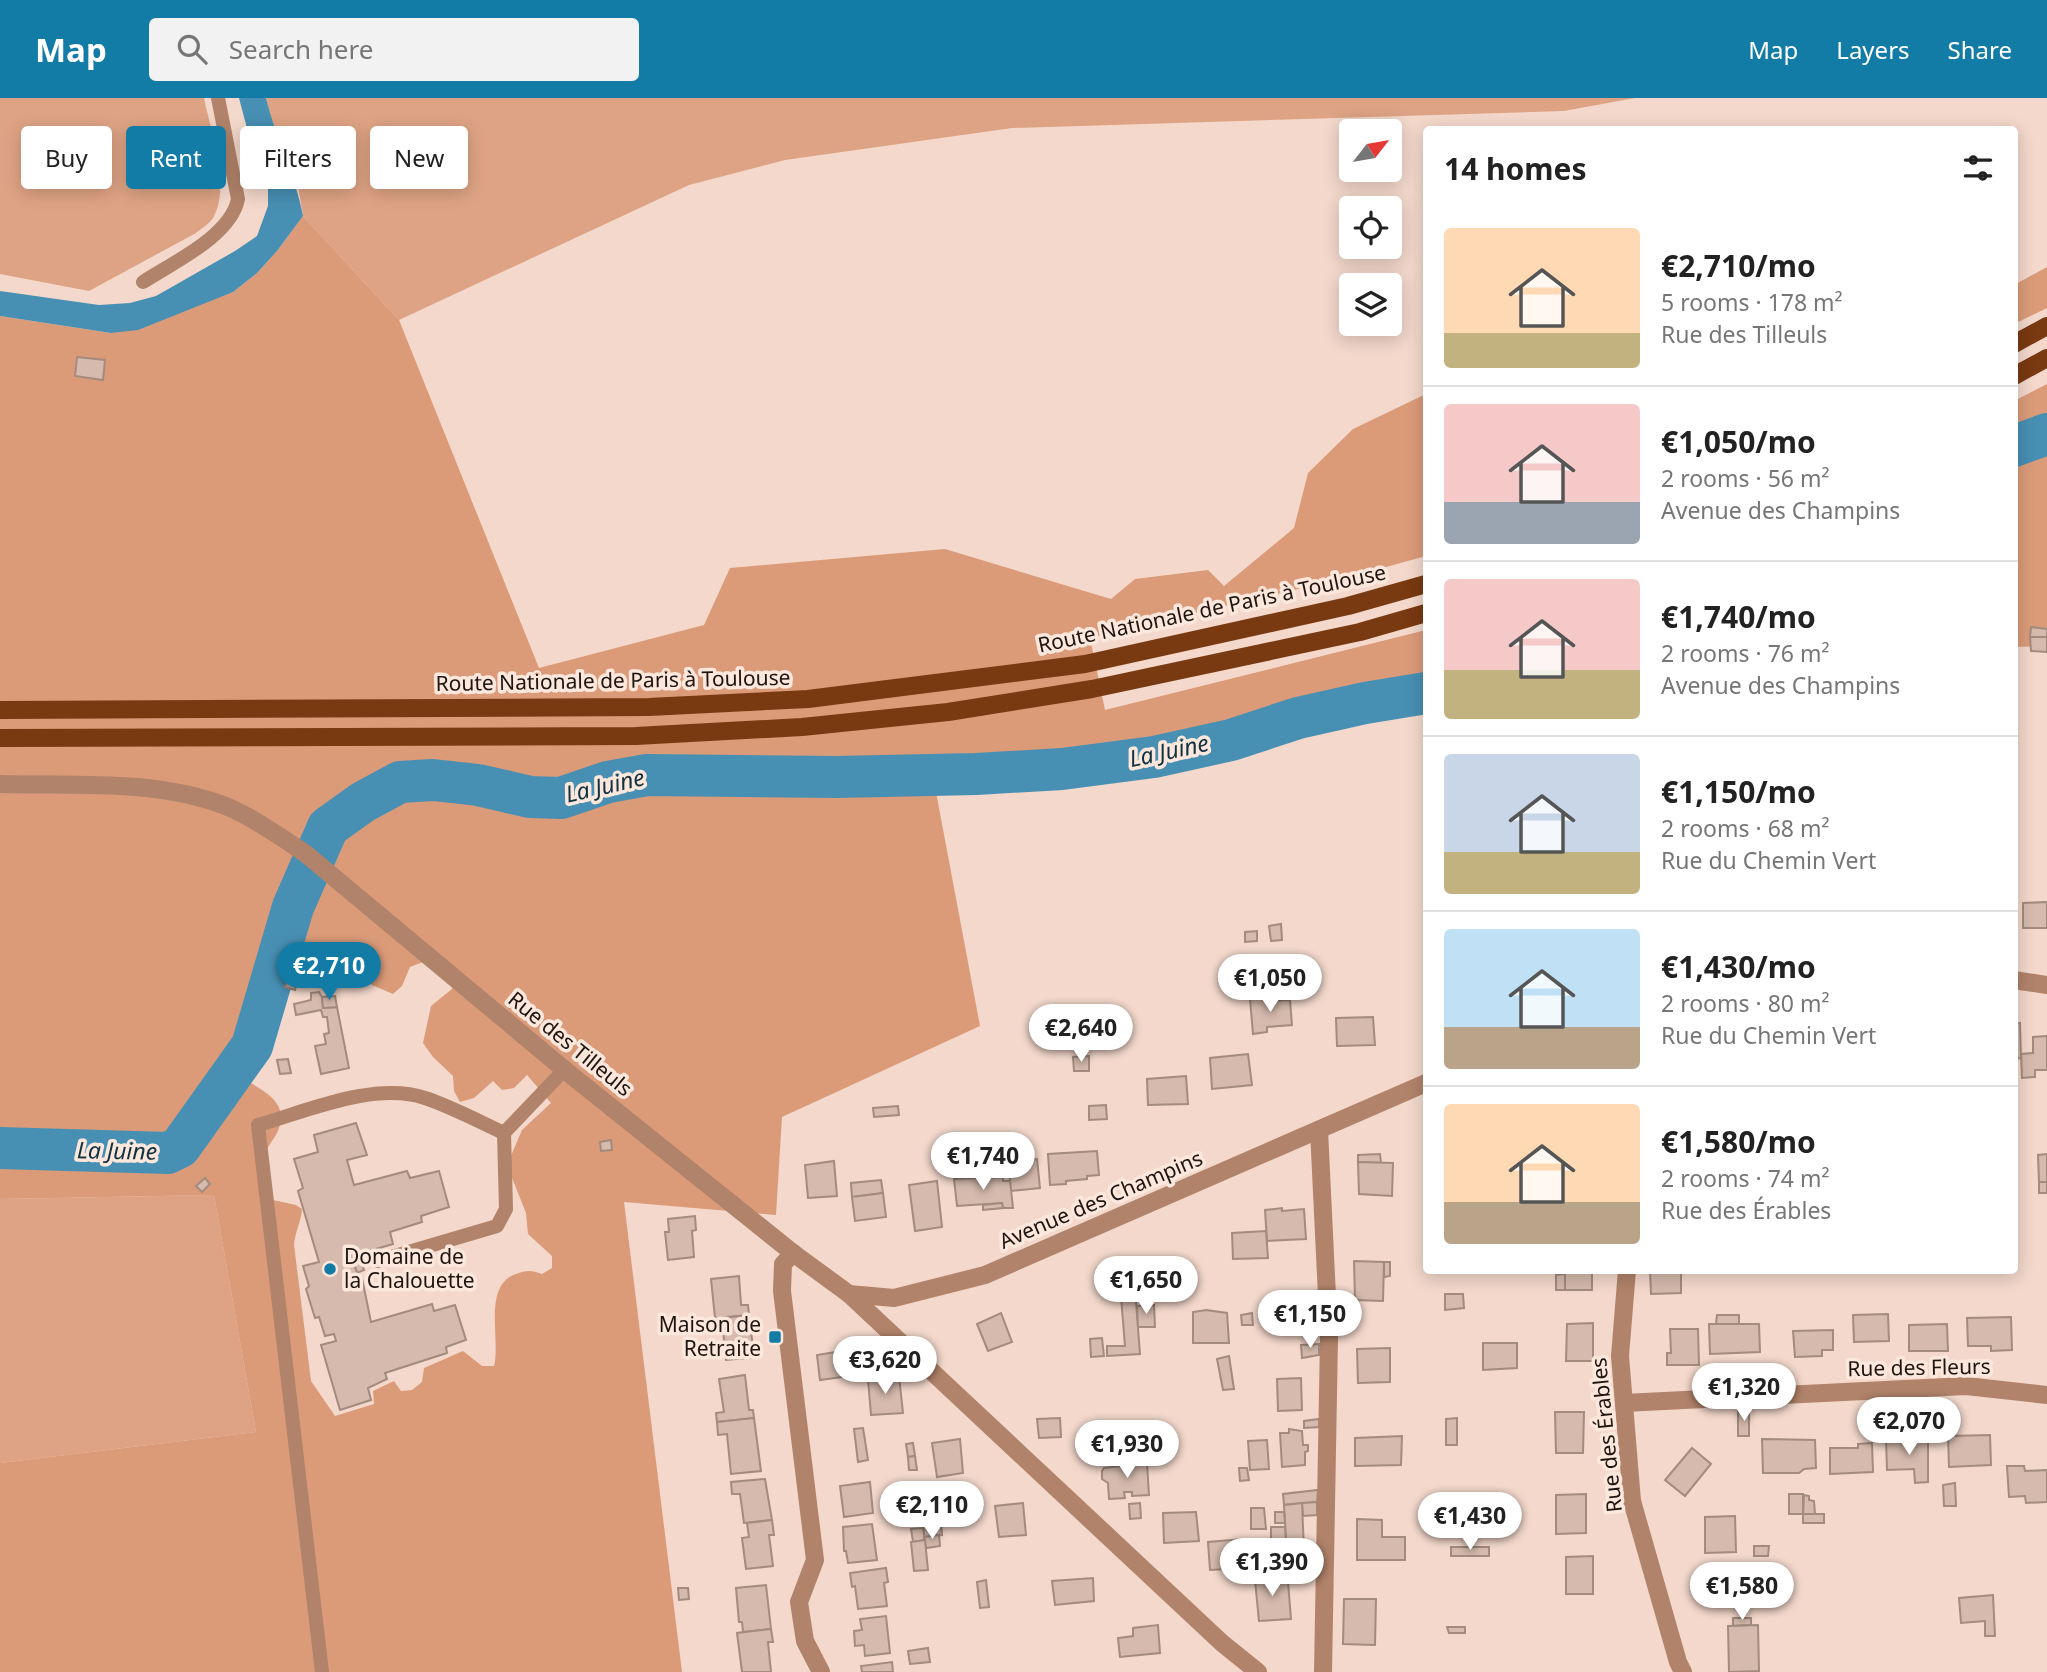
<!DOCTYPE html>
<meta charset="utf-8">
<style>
body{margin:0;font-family:"Noto Sans",sans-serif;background:#f2f2f2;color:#222;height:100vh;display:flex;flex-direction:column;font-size:26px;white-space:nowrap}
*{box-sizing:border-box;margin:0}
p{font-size:23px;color:#767676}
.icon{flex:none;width:38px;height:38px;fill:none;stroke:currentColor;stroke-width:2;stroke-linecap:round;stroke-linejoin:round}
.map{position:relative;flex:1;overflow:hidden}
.panel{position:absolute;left:1423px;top:28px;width:595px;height:1148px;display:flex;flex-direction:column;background:#fff;border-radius:7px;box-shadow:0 4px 18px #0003}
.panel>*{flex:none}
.top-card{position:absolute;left:21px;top:28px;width:665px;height:63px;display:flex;gap:14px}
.needle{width:46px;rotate:59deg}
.controls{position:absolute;left:1339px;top:21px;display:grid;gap:14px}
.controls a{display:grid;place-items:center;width:63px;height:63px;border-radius:7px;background:#fff;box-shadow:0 4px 18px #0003;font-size:35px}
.price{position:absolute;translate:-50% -60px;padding:0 16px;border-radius:24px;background:#fff;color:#222;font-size:23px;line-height:46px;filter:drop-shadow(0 2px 4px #0008)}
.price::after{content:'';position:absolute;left:50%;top:42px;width:21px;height:16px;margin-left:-10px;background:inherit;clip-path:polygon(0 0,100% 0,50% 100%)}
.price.on{background:#137ca6;color:#fff}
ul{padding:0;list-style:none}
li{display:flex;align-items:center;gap:21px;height:175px;padding:0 21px}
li+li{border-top:2px solid #e0e0e0}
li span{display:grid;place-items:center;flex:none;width:196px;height:140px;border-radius:7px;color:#555}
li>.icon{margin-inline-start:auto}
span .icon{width:84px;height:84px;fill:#fffc;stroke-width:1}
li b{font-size:30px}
h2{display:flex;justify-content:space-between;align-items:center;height:84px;padding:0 21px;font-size:30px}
.pill{padding:0 24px;border-radius:7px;background:#fff;box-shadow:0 4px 18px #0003;font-size:24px;line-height:63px}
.pill.on{background:#137ca6;color:#fff}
header{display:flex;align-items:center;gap:42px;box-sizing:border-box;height:98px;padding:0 35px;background:#137ca6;color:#fff}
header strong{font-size:33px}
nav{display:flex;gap:38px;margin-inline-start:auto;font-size:24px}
.search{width:490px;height:63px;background:#f2f2f2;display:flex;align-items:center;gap:18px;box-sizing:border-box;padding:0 24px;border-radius:7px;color:#767676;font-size:26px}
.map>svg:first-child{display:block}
.green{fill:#dea384}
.forest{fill:#db9b79;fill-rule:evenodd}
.water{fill:#478fb3}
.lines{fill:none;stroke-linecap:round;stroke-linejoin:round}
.river{stroke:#478fb3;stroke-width:42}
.building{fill:#d5baad;stroke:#a38b7e;stroke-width:2}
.lane{stroke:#b1836a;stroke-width:14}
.street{stroke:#b1836a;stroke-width:18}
.primary{stroke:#793911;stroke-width:18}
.poi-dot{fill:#137ca6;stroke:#fce7dc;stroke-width:2.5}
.labels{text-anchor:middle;stroke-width:7;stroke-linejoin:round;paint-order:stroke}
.street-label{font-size:21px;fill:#1e1510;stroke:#fce7dc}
.poi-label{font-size:21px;fill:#1e1510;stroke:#fce7dc;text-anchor:start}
.water-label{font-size:23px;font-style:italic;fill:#0f3140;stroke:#fce7dc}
</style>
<header>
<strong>Map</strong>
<div class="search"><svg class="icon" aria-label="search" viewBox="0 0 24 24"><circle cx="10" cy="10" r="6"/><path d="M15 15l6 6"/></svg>Search here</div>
<nav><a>Map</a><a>Layers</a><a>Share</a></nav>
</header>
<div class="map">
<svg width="2047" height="1574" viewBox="0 0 2047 1574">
<rect width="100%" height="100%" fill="#f3d8cb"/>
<g class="green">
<path d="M0 0H204C211 34 231 89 213 120 209 126 202 130 196 135L89 193 0 176Z"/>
<polygon points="266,0 1635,0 1564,13 1012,30 785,62 689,87 399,222 303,118 298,88 271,22"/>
<polygon points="214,1097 256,1334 0,1365 0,1101"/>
</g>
<g class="forest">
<path d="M303 118 399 222 539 570 704 527 730 470 945 451 1111 501 1135 481 1208 472 1224 488 1294 430 1308 375 1353 331 1426 296V458L1357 477 1090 540 1105 612 1426 532V609L1117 676 936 694 980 928 782 1019 776 1117 624 1104 682 1574H0V1365L256 1334 214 1097 0 1101V218L111 235 233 194 257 175 277 153ZM325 849H342L372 887 393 896 402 888 410 869 423 864 455 883 452 891 431 908 423 945 433 959 453 978 454 993 460 1004 474 1000 493 983 502 992 514 990 527 977 551 1005 522 1032 507 1067 526 1115 528 1136 552 1158V1170L542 1176C531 1172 527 1172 516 1176 482 1187 501 1243 494 1268H482L463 1253 424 1270 422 1284 412 1292 401 1293 394 1283 373 1293 374 1306 335 1318 311 1283 294 1147C295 1134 301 1124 302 1111L296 1107 273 1102C270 1089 263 1072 265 1059 267 1048 272 1044 277 1035 290 1007 269 996 249 984L265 927 286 887Z"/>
<polygon points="2047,169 2047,210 2014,226 2014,187"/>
<polygon points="2047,286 2047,548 2014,549 2014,303"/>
</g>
<path class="water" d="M239 0H266C276 42 295 75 303 118L277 153 257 175 233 194 138 232 111 235 0 218V193L99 207 130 205 156 198 235 153 257 138 268 108V85L248 34Z"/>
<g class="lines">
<g class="river">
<polyline points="2014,348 2047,336"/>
<polyline points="0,1050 168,1055 180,1049 252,948 293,809 328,729 363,704 400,684 433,682 478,687 530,699 561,700 608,684 647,677 837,679 976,676 1062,671 1154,659 1231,642 1298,620 1365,605 1426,595"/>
</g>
</g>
<g class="building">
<polygon points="77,259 105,262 103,282 75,278"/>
<polygon points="2031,529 2047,531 2047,539 2030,539"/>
<polygon points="2030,539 2047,539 2047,554 2031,553"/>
<polygon points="2047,804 2047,830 2023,830 2023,805"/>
<polygon points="1281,826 1282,842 1271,843 1269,828"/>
<polygon points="1257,833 1257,843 1245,844 1245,834"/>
<polygon points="290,874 299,877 295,892 285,889"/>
<polygon points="319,894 322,899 323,910 337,909 349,970 321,976 315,948 326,946 324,936 329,935 327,919 323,919 321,912 296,917 294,906 311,902 311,895"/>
<polygon points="335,898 337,909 323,910 322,899"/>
<polygon points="1267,900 1267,903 1290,902 1292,927 1267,929 1267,934 1253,936 1250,901"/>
<polygon points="1373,919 1375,947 1337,948 1336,920"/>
<polygon points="2020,925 2021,960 2014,961 2014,926"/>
<polygon points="2047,938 2047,972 2035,972 2035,979 2022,980 2021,956 2033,955 2033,939"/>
<polygon points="1248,956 1252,987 1212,991 1210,960"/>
<polygon points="1089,958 1089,973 1074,973 1073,959"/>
<polygon points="288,961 291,975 280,976 277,962"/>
<polygon points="1186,978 1188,1006 1148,1007 1147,981"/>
<polygon points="1106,1007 1107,1021 1089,1022 1089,1008"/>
<polygon points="898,1008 899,1017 874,1019 873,1010"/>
<polygon points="356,1025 367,1057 347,1062 354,1087 407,1073 410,1080 439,1073 449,1109 421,1118 422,1124 390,1134 393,1146 352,1158 359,1181 362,1180 371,1224 432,1206 434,1213 455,1207 466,1242 446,1249 447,1255 385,1275 387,1281 368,1290 371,1302 340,1312 321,1247 336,1243 334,1236 325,1238 319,1219 315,1220 306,1191 309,1188 303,1168 319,1164 298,1093 303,1090 294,1061 318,1054 314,1037"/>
<polygon points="611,1042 612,1052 601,1053 600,1044"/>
<polygon points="1097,1053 1099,1077 1087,1078 1087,1081 1066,1083 1066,1086 1050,1087 1048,1056"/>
<polygon points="1380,1056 1381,1065 1358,1064 1358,1057"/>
<polygon points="2047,1056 2047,1084 2039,1084 2038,1057"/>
<polygon points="1037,1061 1040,1090 1011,1093 1008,1064"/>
<polygon points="834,1063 837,1098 808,1100 805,1067"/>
<polygon points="1002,1064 1003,1079 955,1081 954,1067"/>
<polygon points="1358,1064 1393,1065 1392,1098 1359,1096"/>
<polygon points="1003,1079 1003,1083 1010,1083 1013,1110 1003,1110 1002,1105 957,1108 954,1081"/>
<polygon points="205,1080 210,1086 202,1094 196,1088"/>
<polygon points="881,1082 883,1095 852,1099 851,1085"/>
<polygon points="937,1083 942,1129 915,1133 909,1087"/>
<rect x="2039" y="1084" width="8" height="11"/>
<polygon points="883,1095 886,1119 855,1123 852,1099"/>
<polygon points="1002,1105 1003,1110 983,1112 983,1107"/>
<polygon points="1282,1110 1282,1113 1304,1111 1306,1141 1267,1143 1265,1112"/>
<polygon points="695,1118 696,1132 692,1133 694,1159 668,1162 665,1134 669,1134 668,1121"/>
<polygon points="1266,1133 1268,1160 1233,1161 1232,1135"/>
<polygon points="359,1156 364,1172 357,1175 352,1158"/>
<polygon points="1354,1163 1384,1164 1383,1203 1355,1202"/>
<polygon points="1133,1164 1140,1256 1107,1258 1107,1248 1125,1248 1121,1199 1110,1199 1110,1195 1102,1195 1102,1167"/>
<polygon points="1384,1164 1390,1164 1390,1178 1384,1179"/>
<rect x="1565" y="1172" width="27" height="20"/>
<polygon points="1650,1172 1681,1172 1681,1195 1651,1196"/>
<polygon points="1565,1176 1565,1192 1556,1192 1556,1177"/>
<polygon points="739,1178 741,1207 748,1207 749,1217 715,1220 711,1181"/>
<polygon points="1445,1196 1463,1196 1464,1210 1445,1212"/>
<polygon points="1154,1207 1155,1229 1138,1229 1137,1208"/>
<polygon points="1206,1212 1227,1215 1229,1245 1193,1245 1193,1214"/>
<polygon points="1001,1215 1012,1244 988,1253 977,1226"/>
<polygon points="1252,1215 1253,1227 1242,1227 1241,1217"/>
<polygon points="1888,1216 1889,1243 1854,1244 1853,1217"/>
<polygon points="749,1217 753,1249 757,1249 758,1259 726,1262 723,1232 715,1232 714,1221"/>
<polygon points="1717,1217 1739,1217 1739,1226 1716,1226"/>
<polygon points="2011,1219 2012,1252 1991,1253 1991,1248 1968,1248 1967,1220"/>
<polygon points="1593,1225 1593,1263 1566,1263 1567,1226"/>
<polygon points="1709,1226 1759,1226 1760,1254 1710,1256"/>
<polygon points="1947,1226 1948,1253 1909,1253 1909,1227"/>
<polygon points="1670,1231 1698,1231 1699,1267 1667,1267 1667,1255 1671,1255"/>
<polygon points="1833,1232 1833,1252 1822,1252 1822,1258 1795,1259 1793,1233"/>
<polygon points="1102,1240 1104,1258 1091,1259 1090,1241"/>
<polygon points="1483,1245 1517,1245 1517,1270 1483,1272"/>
<polygon points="1319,1246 1319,1257 1302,1260 1301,1247"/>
<polygon points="1390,1250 1390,1284 1358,1285 1357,1251"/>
<polygon points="854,1251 857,1277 820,1282 817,1257"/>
<polygon points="1229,1258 1234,1291 1223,1292 1217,1261"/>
<polygon points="745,1277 749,1312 753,1312 754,1320 717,1324 716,1315 724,1314 719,1281"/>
<polygon points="899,1278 903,1315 871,1317 868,1281"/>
<polygon points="1301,1280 1302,1312 1278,1313 1277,1281"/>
<rect x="1738" y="1312" width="11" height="26"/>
<polygon points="1555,1314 1584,1314 1583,1355 1556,1355"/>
<polygon points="754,1320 761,1373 731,1376 727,1336 718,1337 717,1324"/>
<polygon points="1060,1320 1061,1339 1039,1340 1037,1321"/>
<polygon points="1457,1320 1457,1347 1446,1347 1446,1321"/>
<polygon points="1319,1321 1319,1329 1304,1330 1304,1323"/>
<polygon points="863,1330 868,1362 858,1364 854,1331"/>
<polygon points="1289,1331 1302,1333 1303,1347 1308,1347 1308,1353 1305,1354 1305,1367 1282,1369 1280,1335 1289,1335"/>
<polygon points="1990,1337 1991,1367 1949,1369 1948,1338"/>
<polygon points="1402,1338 1401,1367 1355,1368 1355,1340"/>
<polygon points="960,1341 963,1375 937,1379 932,1345"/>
<polygon points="1762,1341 1815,1342 1816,1370 1804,1371 1799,1375 1763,1375"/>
<polygon points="1928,1341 1928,1384 1915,1385 1914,1371 1887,1372 1886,1342"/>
<polygon points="1267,1342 1269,1371 1250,1372 1248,1343"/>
<polygon points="913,1345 915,1358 908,1359 906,1346"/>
<polygon points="1872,1345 1873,1374 1830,1376 1830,1350 1858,1350 1858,1346"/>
<polygon points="1692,1350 1711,1366 1685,1398 1665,1382"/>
<polygon points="915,1358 917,1372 909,1372 908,1359"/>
<polygon points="1147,1365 1149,1397 1132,1398 1132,1394 1124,1394 1125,1400 1109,1401 1108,1385 1102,1381 1102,1373 1104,1370"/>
<polygon points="2007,1368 2024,1368 2025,1373 2047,1372 2047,1404 2026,1405 2025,1398 2009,1399"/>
<polygon points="1239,1370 1247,1370 1249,1382 1240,1383"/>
<polygon points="765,1381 772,1422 744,1425 740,1396 732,1396 731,1384"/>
<polygon points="870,1384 873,1415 844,1419 840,1388"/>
<polygon points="1955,1385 1956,1408 1944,1408 1943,1387"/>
<polygon points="1318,1392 1317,1404 1284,1407 1283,1396"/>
<polygon points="1457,1396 1457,1423 1446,1423 1446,1397"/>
<polygon points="1586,1396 1586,1435 1556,1436 1556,1397"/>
<rect x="1789" y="1396" width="14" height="20"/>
<polygon points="1804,1397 1809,1398 1809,1402 1814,1403 1815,1416 1803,1416"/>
<polygon points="1317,1404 1317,1417 1303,1418 1302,1405"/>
<polygon points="1023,1405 1026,1437 999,1439 995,1408"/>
<polygon points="1140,1405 1141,1420 1130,1421 1129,1406"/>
<polygon points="1302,1405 1304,1453 1299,1453 1300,1458 1294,1462 1294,1470 1288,1472 1284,1407"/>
<polygon points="1251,1410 1264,1410 1266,1431 1251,1431"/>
<polygon points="1196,1414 1199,1443 1164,1445 1163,1415"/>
<polygon points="1275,1414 1284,1414 1285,1425 1275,1425"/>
<polygon points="940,1415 942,1437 924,1439 922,1417"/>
<rect x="1803" y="1416" width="21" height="9"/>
<polygon points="1735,1418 1736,1454 1705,1455 1705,1419"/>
<polygon points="1357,1421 1382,1422 1382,1439 1405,1439 1405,1462 1357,1462"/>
<polygon points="772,1422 774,1437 769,1437 773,1468 746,1471 742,1440 749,1439 747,1425"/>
<polygon points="872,1426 877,1462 848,1465 846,1453 844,1453 843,1429"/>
<polygon points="1271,1429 1285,1429 1286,1445 1271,1446"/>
<polygon points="923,1430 925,1442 913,1444 911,1431"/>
<polygon points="939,1437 940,1448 926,1450 924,1439"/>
<polygon points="1243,1441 1245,1470 1210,1472 1208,1444"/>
<polygon points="925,1442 928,1472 914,1473 911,1444"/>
<polygon points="1754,1448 1769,1448 1768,1458 1754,1458"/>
<rect x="1451" y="1449" width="38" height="9"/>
<polygon points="1593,1458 1593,1496 1566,1496 1566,1459"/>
<polygon points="1756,1466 1755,1498 1726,1498 1726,1467"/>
<polygon points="886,1470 888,1484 884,1485 887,1508 858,1511 855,1488 852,1489 850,1475"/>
<polygon points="1266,1471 1267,1485 1288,1484 1291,1521 1259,1523 1254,1472"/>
<polygon points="1093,1480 1094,1503 1055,1507 1052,1483"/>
<polygon points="986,1482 989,1509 980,1510 977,1484"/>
<polygon points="766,1487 771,1531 743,1534 742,1524 739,1524 736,1490"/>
<polygon points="678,1490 688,1490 689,1501 679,1502"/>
<polygon points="1993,1497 1995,1538 1985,1538 1985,1523 1961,1525 1959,1500"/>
<polygon points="1344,1501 1376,1501 1375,1547 1343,1546"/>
<polygon points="886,1518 890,1555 865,1558 864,1547 855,1548 854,1533 862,1532 860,1521"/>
<polygon points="1733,1520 1751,1520 1751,1527 1733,1528"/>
<polygon points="1158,1527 1160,1555 1120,1559 1118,1540 1133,1538 1133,1530"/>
<polygon points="1758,1527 1759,1573 1729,1574 1728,1528"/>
<polygon points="1447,1529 1465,1529 1465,1535 1449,1535"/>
<polygon points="771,1531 773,1544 768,1544 771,1574 742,1574 737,1535"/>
<polygon points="928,1550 930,1564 910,1566 908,1553"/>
<polygon points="892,1564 893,1574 862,1574 861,1568"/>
</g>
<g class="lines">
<g class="lane">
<path d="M143 184C172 165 231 138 238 101L218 0"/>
<polyline points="378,1163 497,1128 506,1111 504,1035"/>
<path d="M322 1574 258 1027C307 1013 375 983 425 1000 452 1009 478 1023 504 1035L564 972"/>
</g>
<g class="street">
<path d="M0 686C74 688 152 681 223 707 248 716 283 740 306 756L571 977 793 1155 849 1196 894 1200 985 1177 1426 985"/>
<polyline points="2014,882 2047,887"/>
<polyline points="1319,1032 1329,1240 1323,1574"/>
<polyline points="793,1155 783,1166 782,1193 815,1462 799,1504 805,1543 821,1574"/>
<polyline points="1627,1172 1620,1258 1632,1403 1678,1564 1683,1574"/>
<polyline points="849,1196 1222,1545 1258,1574"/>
<polyline points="1624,1305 1966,1288 2047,1297"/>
</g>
<g class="primary">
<polyline points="2014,246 2047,228"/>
<polyline points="2014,278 2047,260"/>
<polyline points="0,612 649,609 808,601 1085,566 1348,508 1426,486"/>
<polyline points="0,640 636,638 802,629 948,614 1092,591 1360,534 1426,515"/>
</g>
</g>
<g class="poi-dot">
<circle cx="330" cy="1171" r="7"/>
<rect x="768" y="1232" width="14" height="14" rx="3.5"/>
</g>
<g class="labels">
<g class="street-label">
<text transform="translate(1212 511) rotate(-12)" y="7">Route Nationale de Paris à Toulouse</text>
<text transform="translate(613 583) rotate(-1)" y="7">Route Nationale de Paris à Toulouse</text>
<text transform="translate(570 946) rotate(39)" y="7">Rue des Tilleuls</text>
<text transform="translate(1101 1102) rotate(-23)" y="7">Avenue des Champins</text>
<text transform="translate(1919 1270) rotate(-1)" y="7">Rue des Fleurs</text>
<text transform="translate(1607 1337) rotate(-96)" y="7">Rue des Érables</text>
</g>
<g class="poi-label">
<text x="344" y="1166">Domaine de<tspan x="344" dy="24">la Chalouette</tspan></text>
<text x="761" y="1234" text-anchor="end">Maison de<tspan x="761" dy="24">Retraite</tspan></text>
</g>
<g class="water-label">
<text transform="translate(1169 653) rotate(-12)" y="8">La Juine</text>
<text transform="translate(605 688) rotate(-13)" y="8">La Juine</text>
<text transform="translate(117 1053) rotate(1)" y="8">La Juine</text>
</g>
</g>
</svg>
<div class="controls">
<a><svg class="needle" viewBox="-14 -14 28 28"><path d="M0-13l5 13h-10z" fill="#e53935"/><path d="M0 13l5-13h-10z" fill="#767676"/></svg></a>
<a><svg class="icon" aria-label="locate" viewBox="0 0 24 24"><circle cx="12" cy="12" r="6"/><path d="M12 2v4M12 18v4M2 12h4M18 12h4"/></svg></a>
<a><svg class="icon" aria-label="layers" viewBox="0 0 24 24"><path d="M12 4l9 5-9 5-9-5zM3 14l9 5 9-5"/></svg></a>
</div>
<b class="price on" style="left:329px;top:904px">€2,710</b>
<b class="price" style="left:1270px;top:916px">€1,050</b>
<b class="price" style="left:1081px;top:966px">€2,640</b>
<b class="price" style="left:983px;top:1094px">€1,740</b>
<b class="price" style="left:1146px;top:1218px">€1,650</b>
<b class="price" style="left:1310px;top:1252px">€1,150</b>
<b class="price" style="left:885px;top:1298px">€3,620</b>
<b class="price" style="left:1744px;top:1325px">€1,320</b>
<b class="price" style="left:1909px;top:1359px">€2,070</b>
<b class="price" style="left:1127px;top:1382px">€1,930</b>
<b class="price" style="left:932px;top:1443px">€2,110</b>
<b class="price" style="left:1470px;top:1454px">€1,430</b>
<b class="price" style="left:1272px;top:1500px">€1,390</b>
<b class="price" style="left:1742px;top:1524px">€1,580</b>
<div class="top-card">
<a class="pill">Buy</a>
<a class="pill on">Rent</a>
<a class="pill">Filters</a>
<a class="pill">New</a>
</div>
<section class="panel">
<h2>14 homes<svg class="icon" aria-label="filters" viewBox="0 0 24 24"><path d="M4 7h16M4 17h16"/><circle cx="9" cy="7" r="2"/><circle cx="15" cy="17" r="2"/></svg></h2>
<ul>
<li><span style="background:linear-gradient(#ffd9b3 75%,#c2b280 0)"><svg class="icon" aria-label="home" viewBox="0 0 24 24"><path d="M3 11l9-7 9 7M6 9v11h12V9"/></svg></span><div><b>€2,710/mo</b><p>5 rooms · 178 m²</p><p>Rue des Tilleuls</p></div></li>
<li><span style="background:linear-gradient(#f6c9c9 70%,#9aa5b1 0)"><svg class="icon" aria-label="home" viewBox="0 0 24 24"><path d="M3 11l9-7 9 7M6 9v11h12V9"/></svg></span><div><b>€1,050/mo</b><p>2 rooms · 56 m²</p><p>Avenue des Champins</p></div></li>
<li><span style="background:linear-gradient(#f6c9c9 65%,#c2b280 0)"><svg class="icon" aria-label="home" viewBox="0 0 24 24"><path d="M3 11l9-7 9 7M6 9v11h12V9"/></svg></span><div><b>€1,740/mo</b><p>2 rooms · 76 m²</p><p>Avenue des Champins</p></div></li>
<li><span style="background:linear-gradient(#c9d6e8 70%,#c2b280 0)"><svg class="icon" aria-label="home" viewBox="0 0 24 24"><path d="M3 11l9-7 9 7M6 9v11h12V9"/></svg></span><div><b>€1,150/mo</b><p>2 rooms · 68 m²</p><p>Rue du Chemin Vert</p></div></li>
<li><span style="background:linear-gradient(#bfe0f5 70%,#b9a48a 0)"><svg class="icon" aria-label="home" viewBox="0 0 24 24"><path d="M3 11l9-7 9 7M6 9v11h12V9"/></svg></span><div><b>€1,430/mo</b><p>2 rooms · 80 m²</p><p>Rue du Chemin Vert</p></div></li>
<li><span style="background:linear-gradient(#ffd9b3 70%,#b9a48a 0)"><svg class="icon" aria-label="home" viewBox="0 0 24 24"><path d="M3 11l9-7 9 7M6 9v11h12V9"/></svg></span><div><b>€1,580/mo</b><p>2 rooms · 74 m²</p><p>Rue des Érables</p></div></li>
</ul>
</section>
</div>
